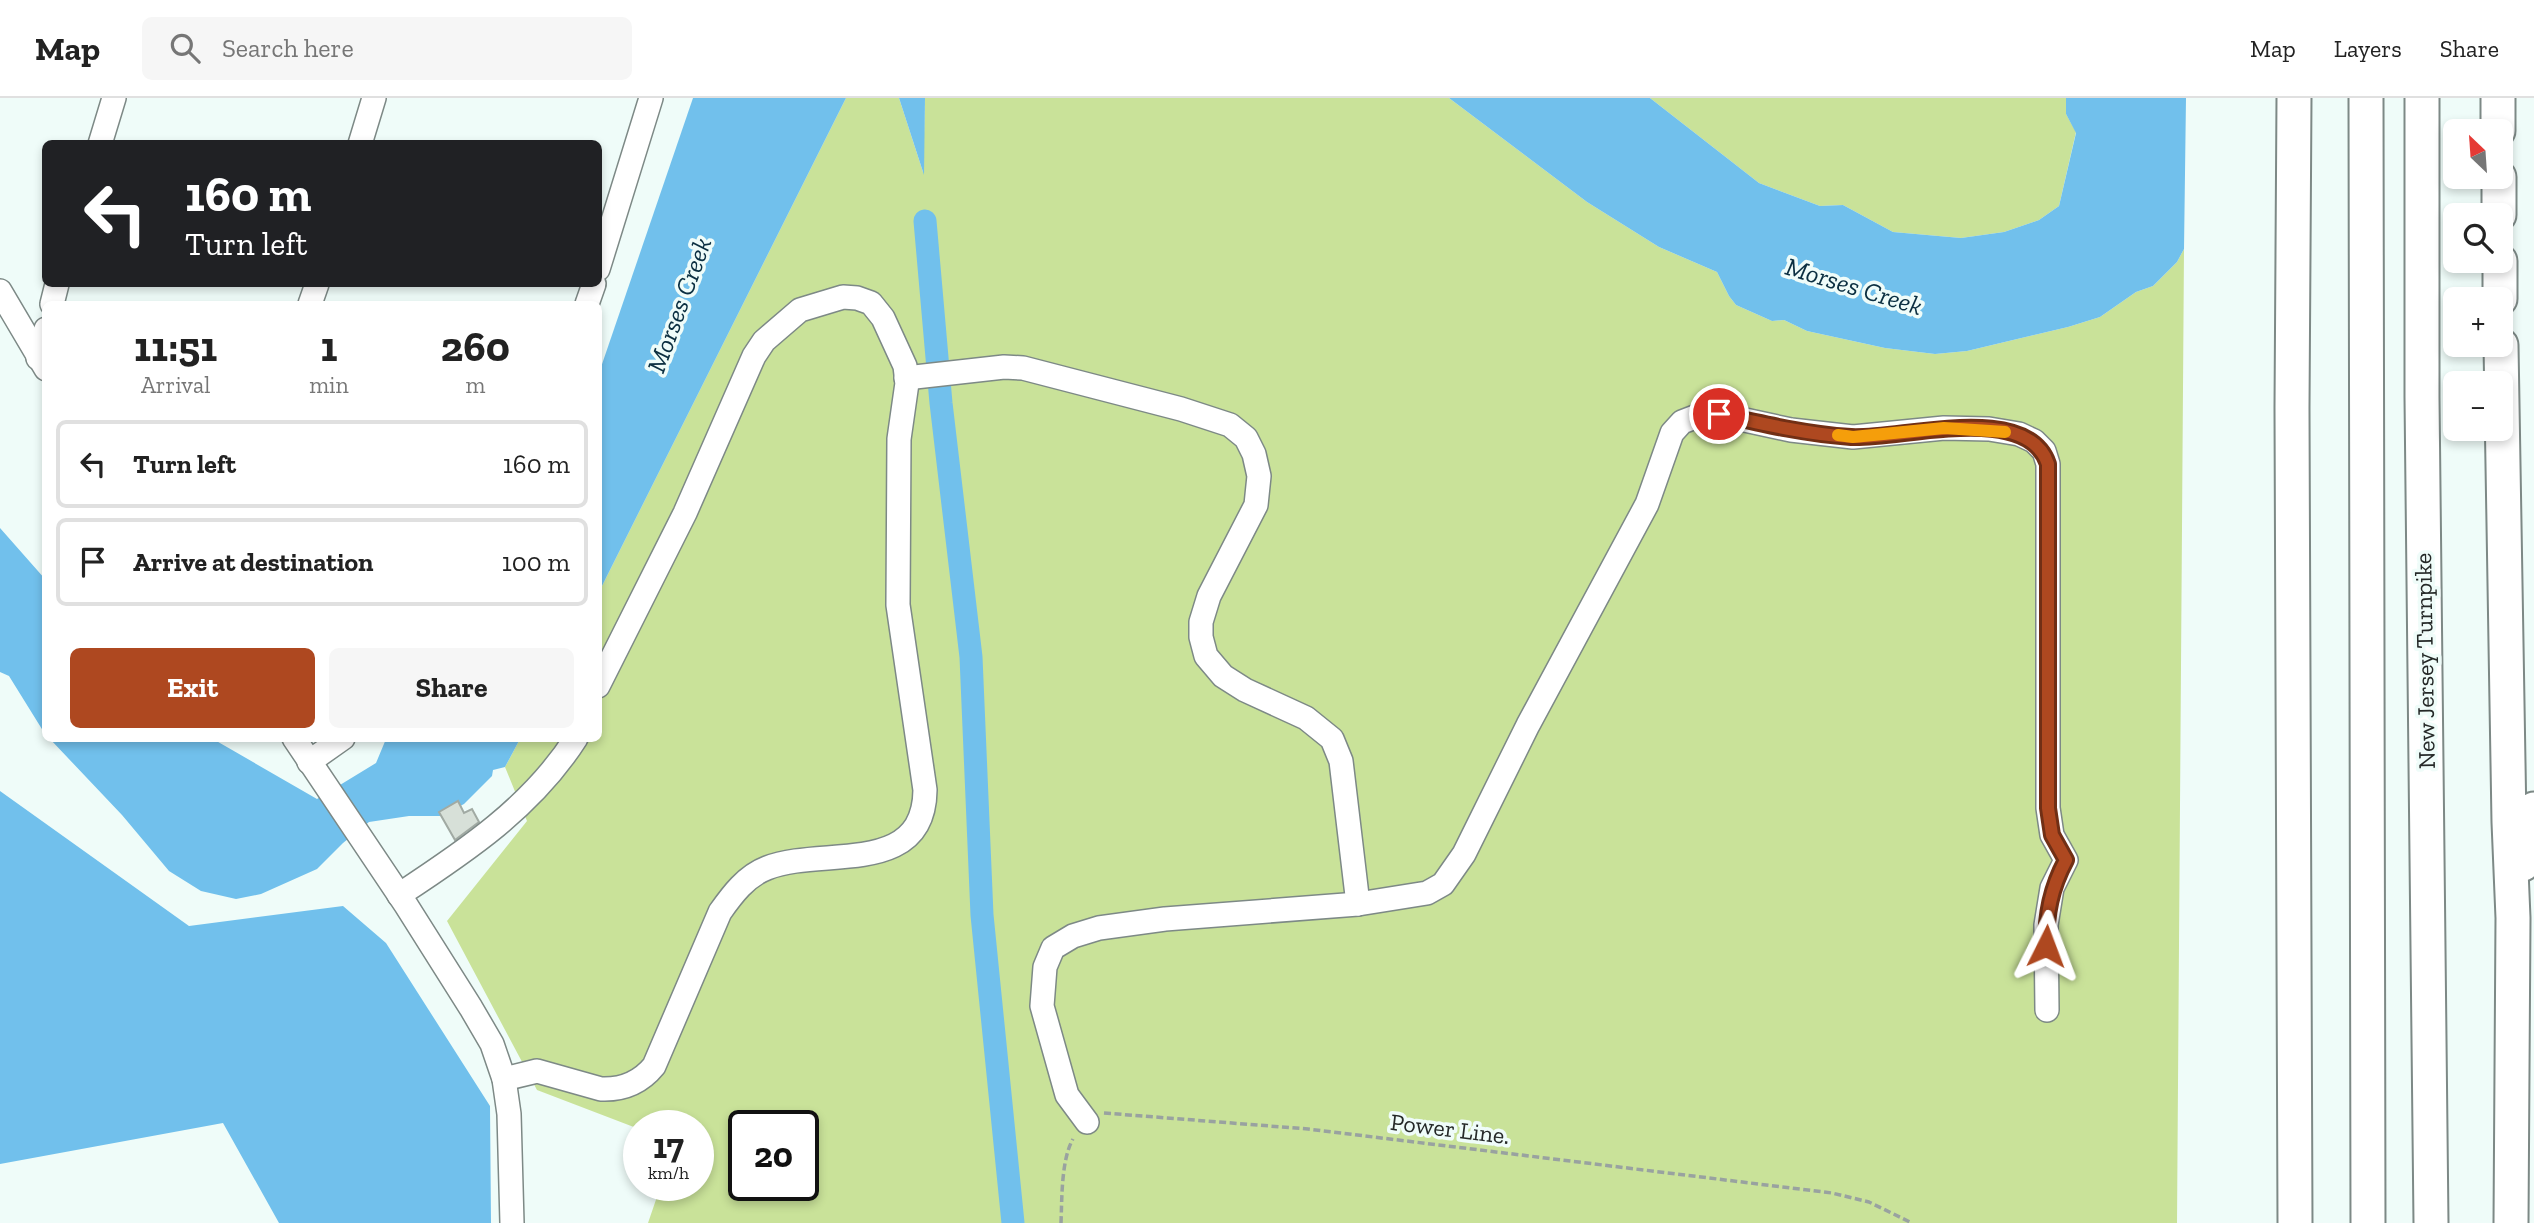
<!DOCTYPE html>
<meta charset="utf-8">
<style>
body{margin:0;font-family:"Zilla Slab",serif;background:#f6f6f6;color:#222;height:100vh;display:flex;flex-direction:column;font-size:26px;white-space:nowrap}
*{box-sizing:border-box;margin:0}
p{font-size:23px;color:#767676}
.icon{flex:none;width:38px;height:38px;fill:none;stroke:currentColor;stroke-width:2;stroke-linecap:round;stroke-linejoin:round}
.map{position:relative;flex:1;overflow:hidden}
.drawer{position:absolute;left:42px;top:203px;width:560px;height:441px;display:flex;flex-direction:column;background:#fff;border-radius:10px;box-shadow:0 4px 10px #0003}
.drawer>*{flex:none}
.hud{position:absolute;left:42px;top:42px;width:560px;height:147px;border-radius:10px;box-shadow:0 4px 10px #0003;background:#202124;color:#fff;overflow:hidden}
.needle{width:46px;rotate:335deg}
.fabs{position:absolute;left:2443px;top:21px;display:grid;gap:14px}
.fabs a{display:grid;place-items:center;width:70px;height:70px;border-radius:10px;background:#fff;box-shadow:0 4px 10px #0003;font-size:35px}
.speed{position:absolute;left:623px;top:1012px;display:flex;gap:14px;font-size:35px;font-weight:700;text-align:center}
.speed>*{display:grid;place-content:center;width:91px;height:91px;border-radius:50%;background:#fff;box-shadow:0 4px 10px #0003;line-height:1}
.speed small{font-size:18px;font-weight:400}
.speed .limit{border:4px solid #111;border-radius:10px;background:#fff;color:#111}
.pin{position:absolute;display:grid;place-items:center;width:60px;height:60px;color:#fff;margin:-30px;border:4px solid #fff;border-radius:50%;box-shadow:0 2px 7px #0007}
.me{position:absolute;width:77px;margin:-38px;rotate:3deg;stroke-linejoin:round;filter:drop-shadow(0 0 5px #0008)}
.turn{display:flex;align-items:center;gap:24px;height:147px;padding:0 28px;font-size:32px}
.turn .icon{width:91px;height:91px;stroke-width:2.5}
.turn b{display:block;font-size:49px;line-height:60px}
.eta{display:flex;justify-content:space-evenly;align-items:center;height:119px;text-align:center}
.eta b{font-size:42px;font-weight:800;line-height:49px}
.button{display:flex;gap:14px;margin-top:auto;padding:14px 28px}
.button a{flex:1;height:80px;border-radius:10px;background:#ae4820;color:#fff;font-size:28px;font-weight:800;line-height:80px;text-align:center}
.button a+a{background:#f6f6f6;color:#222}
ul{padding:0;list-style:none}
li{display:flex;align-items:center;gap:21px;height:88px;margin:0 14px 10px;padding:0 14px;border:4px solid #e0e0e0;border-radius:10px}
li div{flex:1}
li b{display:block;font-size:26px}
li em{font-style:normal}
header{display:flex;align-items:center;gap:42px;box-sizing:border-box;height:98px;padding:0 35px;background:#fff;border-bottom:2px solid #e0e0e0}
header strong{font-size:33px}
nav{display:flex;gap:38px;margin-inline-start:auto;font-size:24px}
.search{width:490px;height:63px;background:#f6f6f6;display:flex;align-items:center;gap:18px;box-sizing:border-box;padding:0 24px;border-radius:10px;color:#767676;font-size:26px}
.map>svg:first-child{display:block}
</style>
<header>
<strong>Map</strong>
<div class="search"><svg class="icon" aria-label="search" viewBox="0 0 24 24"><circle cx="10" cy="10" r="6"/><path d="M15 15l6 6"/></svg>Search here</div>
<nav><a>Map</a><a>Layers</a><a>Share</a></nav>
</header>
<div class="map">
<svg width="2534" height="1125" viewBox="0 0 2534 1125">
<rect width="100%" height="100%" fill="#effcf9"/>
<g fill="#c9e299" fill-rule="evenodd">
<path d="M846,0H899L923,74L925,0H1449L1587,104L1659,149L1717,174L1729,198L1736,207L1772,223L1784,222L1807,233L1885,250L1935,256L1967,253L2068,229L2100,219L2136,194L2153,188L2177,164L2184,151L2177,1125H648L661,1087H698V1027H639V1031L537,992L447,823L527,723L505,669L520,641L598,640L599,494ZM744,1027H803V1087H744Z"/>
<polygon points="1650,0 2066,0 2066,16 2076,34 2059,108 2039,122 2004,134 1961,140 1893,134 1843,107 1820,108 1759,85"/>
</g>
<g fill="#71c0ec">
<polygon points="693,0 846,0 599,494 599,275"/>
<polygon points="899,0 925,0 924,77"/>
<polygon points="1449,0 1650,0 1759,85 1820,108 1843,107 1893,134 1961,140 2004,134 2039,122 2059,108 2076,35 2066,16 2066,0 2186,0 2184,151 2177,164 2153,188 2136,194 2100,219 2068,229 1967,253 1935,256 1885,250 1807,233 1784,222 1772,223 1736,207 1729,198 1717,174 1659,149 1587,104"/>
<polygon points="0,430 45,481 45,636 9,578 0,574"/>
<polygon points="50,641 213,641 317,701 376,665 386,641 520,641 505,669 493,672 492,678 464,706 441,718 409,718 369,724 343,745 317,771 261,796 236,801 201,793 169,773 122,717"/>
<polygon points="0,693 189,828 343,808 386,845 490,1008 491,1125 279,1125 223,1025 0,1066"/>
</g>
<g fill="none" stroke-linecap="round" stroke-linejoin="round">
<polyline stroke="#71c0ec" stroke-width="23" points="925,123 941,305 971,559 982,817 1013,1125"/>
</g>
<polygon fill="#d7e0d8" stroke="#a1aaa3" stroke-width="2" points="458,703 464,715 472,711 479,724 455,742 439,714"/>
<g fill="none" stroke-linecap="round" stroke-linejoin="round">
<g stroke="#7d8986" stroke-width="26">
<g id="minor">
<polyline points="100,46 114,0"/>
<polyline points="360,46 374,0"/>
<polyline points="598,171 651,0"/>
<polyline points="0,193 46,271"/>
<polyline points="52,206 57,186"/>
<polyline points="310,206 317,186"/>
<polyline points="587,206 594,186"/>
<polyline points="38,260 46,231"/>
<polyline points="906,280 1004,269 1023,270 1181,311 1230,327 1246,340 1254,356 1259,378 1256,407 1209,498 1201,524 1201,539 1206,558 1223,578 1245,592 1306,620 1332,641 1341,663 1358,806"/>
<polyline points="294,640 406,807 471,910 492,946 504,981 509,1016 512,1125"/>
<polyline points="309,664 343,640"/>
<path d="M399,797C466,753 532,709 576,640"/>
<path d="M504,981L537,973L601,991C623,992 640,985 654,968L720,814C732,797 746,778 767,770C822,748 924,780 925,692L898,507L899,341L907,285L905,268L883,220L871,205L857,200L843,199L800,212L764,243L754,258L685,415L598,588"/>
<polyline points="1087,1024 1067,997 1042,908 1045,869 1053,850 1073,838 1099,830 1165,821 1358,806 1427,795 1443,786 1464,756 1528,627 1647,406 1672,335 1682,324 1708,314 1791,332 1853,339 1944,330 1989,331 2019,336 2034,343 2044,353 2048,366 2048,710 2052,737 2066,762 2052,790 2046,827 2047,912"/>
</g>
</g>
<g stroke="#7d8986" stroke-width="37">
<g id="highway">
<polyline points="2294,0 2292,310 2295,1125"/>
<polyline points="2366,0 2368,1125"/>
<polyline points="2422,0 2422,299 2431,1125"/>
<polyline points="2498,0 2498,33"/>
<polyline points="2499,79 2499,117"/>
<polyline points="2500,163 2500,201"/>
<polyline points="2501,247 2509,724 2513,820 2511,1125"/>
<polyline points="2523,766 2534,711"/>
</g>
</g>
<g stroke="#99a2a0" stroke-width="3.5" stroke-dasharray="7 3.5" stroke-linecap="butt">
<polyline points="1104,1015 1308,1031 1832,1095 1869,1104 1912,1125"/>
<path d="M1061,1125C1062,1101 1061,1062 1073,1041"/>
</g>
<use href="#minor" stroke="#fff" stroke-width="23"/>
<use href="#highway" stroke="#fff" stroke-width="33"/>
</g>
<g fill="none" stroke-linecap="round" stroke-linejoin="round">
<g stroke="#712f15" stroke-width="18">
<path id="route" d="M1719,316C1763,326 1806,336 1851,339C1900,342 2027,303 2048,366V710L2052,737L2066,762C2051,790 2046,816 2046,848"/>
</g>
<use href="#route" stroke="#ae4820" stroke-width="12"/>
<polyline stroke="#f59e0b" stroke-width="12" points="1838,337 1853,339 1944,330 2005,334"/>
</g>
<g text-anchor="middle" stroke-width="7" stroke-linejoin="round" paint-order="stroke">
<g font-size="24" fill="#252928" stroke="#effcf9">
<text transform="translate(2425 563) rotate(-91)" y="8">New Jersey Turnpike</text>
<text transform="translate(1450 1031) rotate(7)" y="8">Power Line.</text>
</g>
<g font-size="26" font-style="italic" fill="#0b2f41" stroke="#effcf9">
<text transform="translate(1854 188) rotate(17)" y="9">Morses Creek</text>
<text transform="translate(679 207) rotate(-70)" y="9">Morses Creek</text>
</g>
</g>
</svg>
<div class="fabs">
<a><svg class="needle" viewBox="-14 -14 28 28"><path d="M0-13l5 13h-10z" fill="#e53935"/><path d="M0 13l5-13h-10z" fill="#767676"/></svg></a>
<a><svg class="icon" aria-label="search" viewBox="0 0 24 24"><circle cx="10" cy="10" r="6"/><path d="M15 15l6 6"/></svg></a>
<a>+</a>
<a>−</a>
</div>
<div class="speed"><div>17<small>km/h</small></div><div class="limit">20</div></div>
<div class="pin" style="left:1719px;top:316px;background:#d93025"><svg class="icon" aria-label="arrive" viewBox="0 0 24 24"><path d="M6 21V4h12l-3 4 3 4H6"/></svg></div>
<svg class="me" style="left:2046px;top:848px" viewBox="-20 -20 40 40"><path d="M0-17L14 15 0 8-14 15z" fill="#ae4820" stroke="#fff" stroke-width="4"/></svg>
<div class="hud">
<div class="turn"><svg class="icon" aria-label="left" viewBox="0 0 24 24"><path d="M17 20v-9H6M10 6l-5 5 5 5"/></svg><div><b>160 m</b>Turn left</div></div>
</div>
<section class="drawer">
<div class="eta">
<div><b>11:51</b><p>Arrival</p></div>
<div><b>1</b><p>min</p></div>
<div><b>260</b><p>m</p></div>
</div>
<ul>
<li><svg class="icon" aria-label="left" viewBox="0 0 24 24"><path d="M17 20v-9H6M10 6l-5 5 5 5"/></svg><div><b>Turn left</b></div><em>160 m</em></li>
<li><svg class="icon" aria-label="arrive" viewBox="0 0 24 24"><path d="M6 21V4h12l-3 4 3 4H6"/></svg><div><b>Arrive at destination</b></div><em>100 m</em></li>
</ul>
<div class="button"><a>Exit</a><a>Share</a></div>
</section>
</div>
